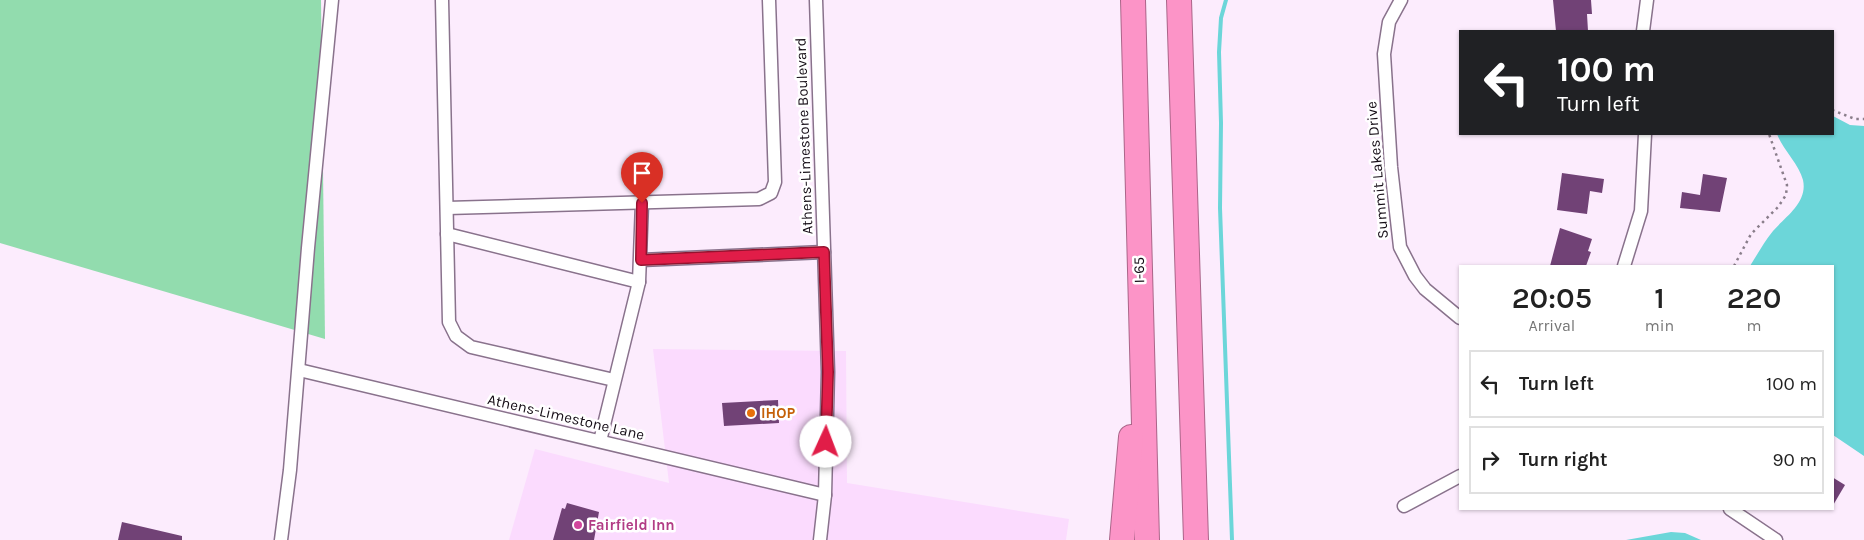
<!DOCTYPE html>
<style>
body{margin:0;font-family:Karla,sans-serif;background:#f2f2f2;color:#222;height:100vh;display:flex;flex-direction:column;font-size:19px;white-space:nowrap}
*{box-sizing:border-box;margin:0}
p{font-size:16px;color:#767676}
.icon{flex:none;width:28px;height:28px;fill:none;stroke:currentColor;stroke-width:2;stroke-linecap:round;stroke-linejoin:round}
.map{position:relative;flex:1;overflow:hidden}
.details{position:absolute;left:1459px;top:265px;width:375px;height:245px;display:flex;flex-direction:column;background:#fff;border-radius:0px;box-shadow:0 1px 4px #0004}
.details>*{flex:none}
.banner{position:absolute;left:1459px;top:30px;width:375px;height:105px;border-radius:0px;box-shadow:0 1px 4px #0004;background:#202124;color:#fff;overflow:hidden}
.pin{position:absolute;display:grid;place-items:center;width:42px;height:42px;color:#fff;margin:-51px -21px;border-radius:50% 50% 50% 0;rotate:-45deg;box-shadow:0 0 5px #0007}
.pin .icon{rotate:45deg}
.me{position:absolute;width:55px;margin:-28px;rotate:2deg;stroke-linejoin:round;filter:drop-shadow(0 0 4px #0008)}
.turn{display:flex;align-items:center;gap:18px;height:105px;padding:0 15px;font-size:22px}
.turn .icon{width:65px;height:65px;stroke-width:2.5}
.turn b{display:block;font-size:35px;line-height:42px}
.eta{display:flex;justify-content:space-evenly;align-items:center;height:85px;text-align:center}
.eta b{font-size:30px;font-weight:600;line-height:35px}
ul{padding:0;list-style:none}
li{display:flex;align-items:center;gap:15px;height:68px;margin:0 10px 8px;padding:0 5px;border:2px solid #e0e0e0;border-radius:0px}
li div{flex:1}
li b{display:block;font-size:19px}
li em{font-style:normal}
.map>svg:first-child{display:block}
</style>
<div class="map">
<svg width="1864" height="540" viewBox="0 0 1864 540">
<rect width="100%" height="100%" fill="#fcecfd"/>
<polygon fill="#fbdbfe" points="653,349 846,351 847,483 1069,519 1066,540 509,540 535,449 669,483"/>
<polygon fill="#92dcae" points="0,0 321,0 325,339 0,243"/>
<g fill="#6cd6d9">
<path d="M1833,116L1850,125L1864,126V456L1833,435L1832,266H1750C1757,255 1764,242 1773,231C1785,217 1808,203 1803,180C1799,164 1783,150 1777,134H1832Z"/>
<polygon points="1671,532 1685,533 1701,540 1626,540"/>
</g>
<g fill="none" stroke-linecap="round" stroke-linejoin="round">
<polyline stroke="#6cd6d9" stroke-width="4" points="1226,0 1221,18 1219,52 1221,123 1220,208 1232,540"/>
</g>
<g fill="#714276">
<polygon points="1553,0 1591,0 1592,14 1587,14 1588,31 1556,31"/>
<polygon points="1562,173 1604,179 1602,193 1590,191 1587,214 1557,210"/>
<polygon points="1703,174 1727,178 1720,212 1680,208 1682,192 1700,195"/>
<polygon points="1560,228 1592,239 1588,251 1591,252 1586,266 1550,266"/>
<polygon points="778,400 779,423 724,426 722,403"/>
<polygon points="1832,477 1845,485 1832,507"/>
<polygon points="567,503 599,512 594,540 553,540 562,508 565,509"/>
<polygon points="122,522 182,536 182,540 118,540"/>
</g>
<g fill="none" stroke-linecap="round" stroke-linejoin="round">
<g stroke="#89728c" stroke-width="15">
<g id="minor">
<polyline points="442,0 449,322 456,336 471,347 614,380"/>
<polyline points="816,0 828,372 825,495 820,540"/>
<polyline points="1401,0 1389,22 1384,54 1391,167 1400,247 1415,276 1425,289 1460,318"/>
<polyline points="1643,31 1647,0"/>
<polyline points="447,208 759,199 771,193 775,182 769,0"/>
<polyline points="447,234 639,282"/>
<polyline points="641,260 824,252"/>
<polyline points="1624,266 1641,211 1645,134"/>
<polyline points="299,370 825,495"/>
<polyline points="600,441 639,282 642,203"/>
<polyline points="1404,506 1460,476"/>
<polyline points="1730,509 1776,540"/>
<polyline points="281,540 290,470 308,248 332,0"/>
</g>
</g>
<g stroke="#ab6589" stroke-width="26">
<g id="motorway">
<polyline points="1133,0 1147,540"/>
<polyline points="1179,0 1196,540"/>
<polyline points="1122,540 1131,437"/>
</g>
</g>
<g stroke="#8a7e8b" stroke-width="2.5" stroke-dasharray="2.5 4" stroke-linecap="butt">
<polyline points="1832,110 1855,119 1864,119"/>
<polyline points="1734,266 1751,234 1778,207 1786,195 1787,185 1769,134"/>
</g>
<use href="#minor" stroke="#fff" stroke-width="12"/>
<use href="#motorway" stroke="#fc94c7" stroke-width="24"/>
</g>
<g fill="none" stroke-linecap="round" stroke-linejoin="round">
<g stroke="#92132f" stroke-width="12">
<polyline id="route" points="642,203 641,260 824,252 828,372 826,442"/>
</g>
<use href="#route" stroke="#e11d48" stroke-width="9"/>
</g>
<circle fill="#e8710a" stroke="#fff" stroke-width="2" cx="751" cy="413" r="5"/>
<circle fill="#d1479c" stroke="#fff" stroke-width="2" cx="578" cy="525" r="5"/>
<g text-anchor="middle" stroke-width="5" stroke-linejoin="round" paint-order="stroke">
<g font-size="15" fill="#150d16" stroke="#fff">
<text transform="translate(804 136) rotate(-92)" y="5">Athens-Limestone Boulevard</text>
<text transform="translate(1377 170) rotate(-95)" y="5">Summit Lakes Drive</text>
<text transform="translate(1139 270) rotate(-91)" y="5">I-65</text>
<text transform="translate(566 417) rotate(13)" y="5">Athens-Limestone Lane</text>
</g>
<g font-size="15" font-weight="bold" fill="#c56008" stroke="#fff" text-anchor="start">
<text x="761" y="418">IHOP</text>
</g>
<g font-size="15" font-weight="bold" fill="#b23c85" stroke="#fff" text-anchor="start">
<text x="588" y="530">Fairfield Inn</text>
</g>
</g>
</svg>
<div class="pin" style="left:642px;top:203px;background:#d93025"><svg class="icon" aria-label="arrive" viewBox="0 0 24 24"><path d="M6 21V4h12l-3 4 3 4H6"/></svg></div>
<svg class="me" style="left:826px;top:442px" viewBox="-20 -20 40 40"><circle r="19" fill="#fff"/><path d="M0-13L10 11 0 6-10 11z" fill="#e11d48"/></svg>
<div class="banner">
<div class="turn"><svg class="icon" aria-label="left" viewBox="0 0 24 24"><path d="M17 20v-9H6M10 6l-5 5 5 5"/></svg><div><b>100 m</b>Turn left</div></div>
</div>
<section class="details">
<div class="eta">
<div><b>20:05</b><p>Arrival</p></div>
<div><b>1</b><p>min</p></div>
<div><b>220</b><p>m</p></div>
</div>
<ul>
<li><svg class="icon" aria-label="left" viewBox="0 0 24 24"><path d="M17 20v-9H6M10 6l-5 5 5 5"/></svg><div><b>Turn left</b></div><em>100 m</em></li>
<li><svg class="icon" aria-label="right" viewBox="0 0 24 24"><path d="M7 20v-9h11M14 6l5 5-5 5"/></svg><div><b>Turn right</b></div><em>90 m</em></li>
</ul>
</section>
</div>
